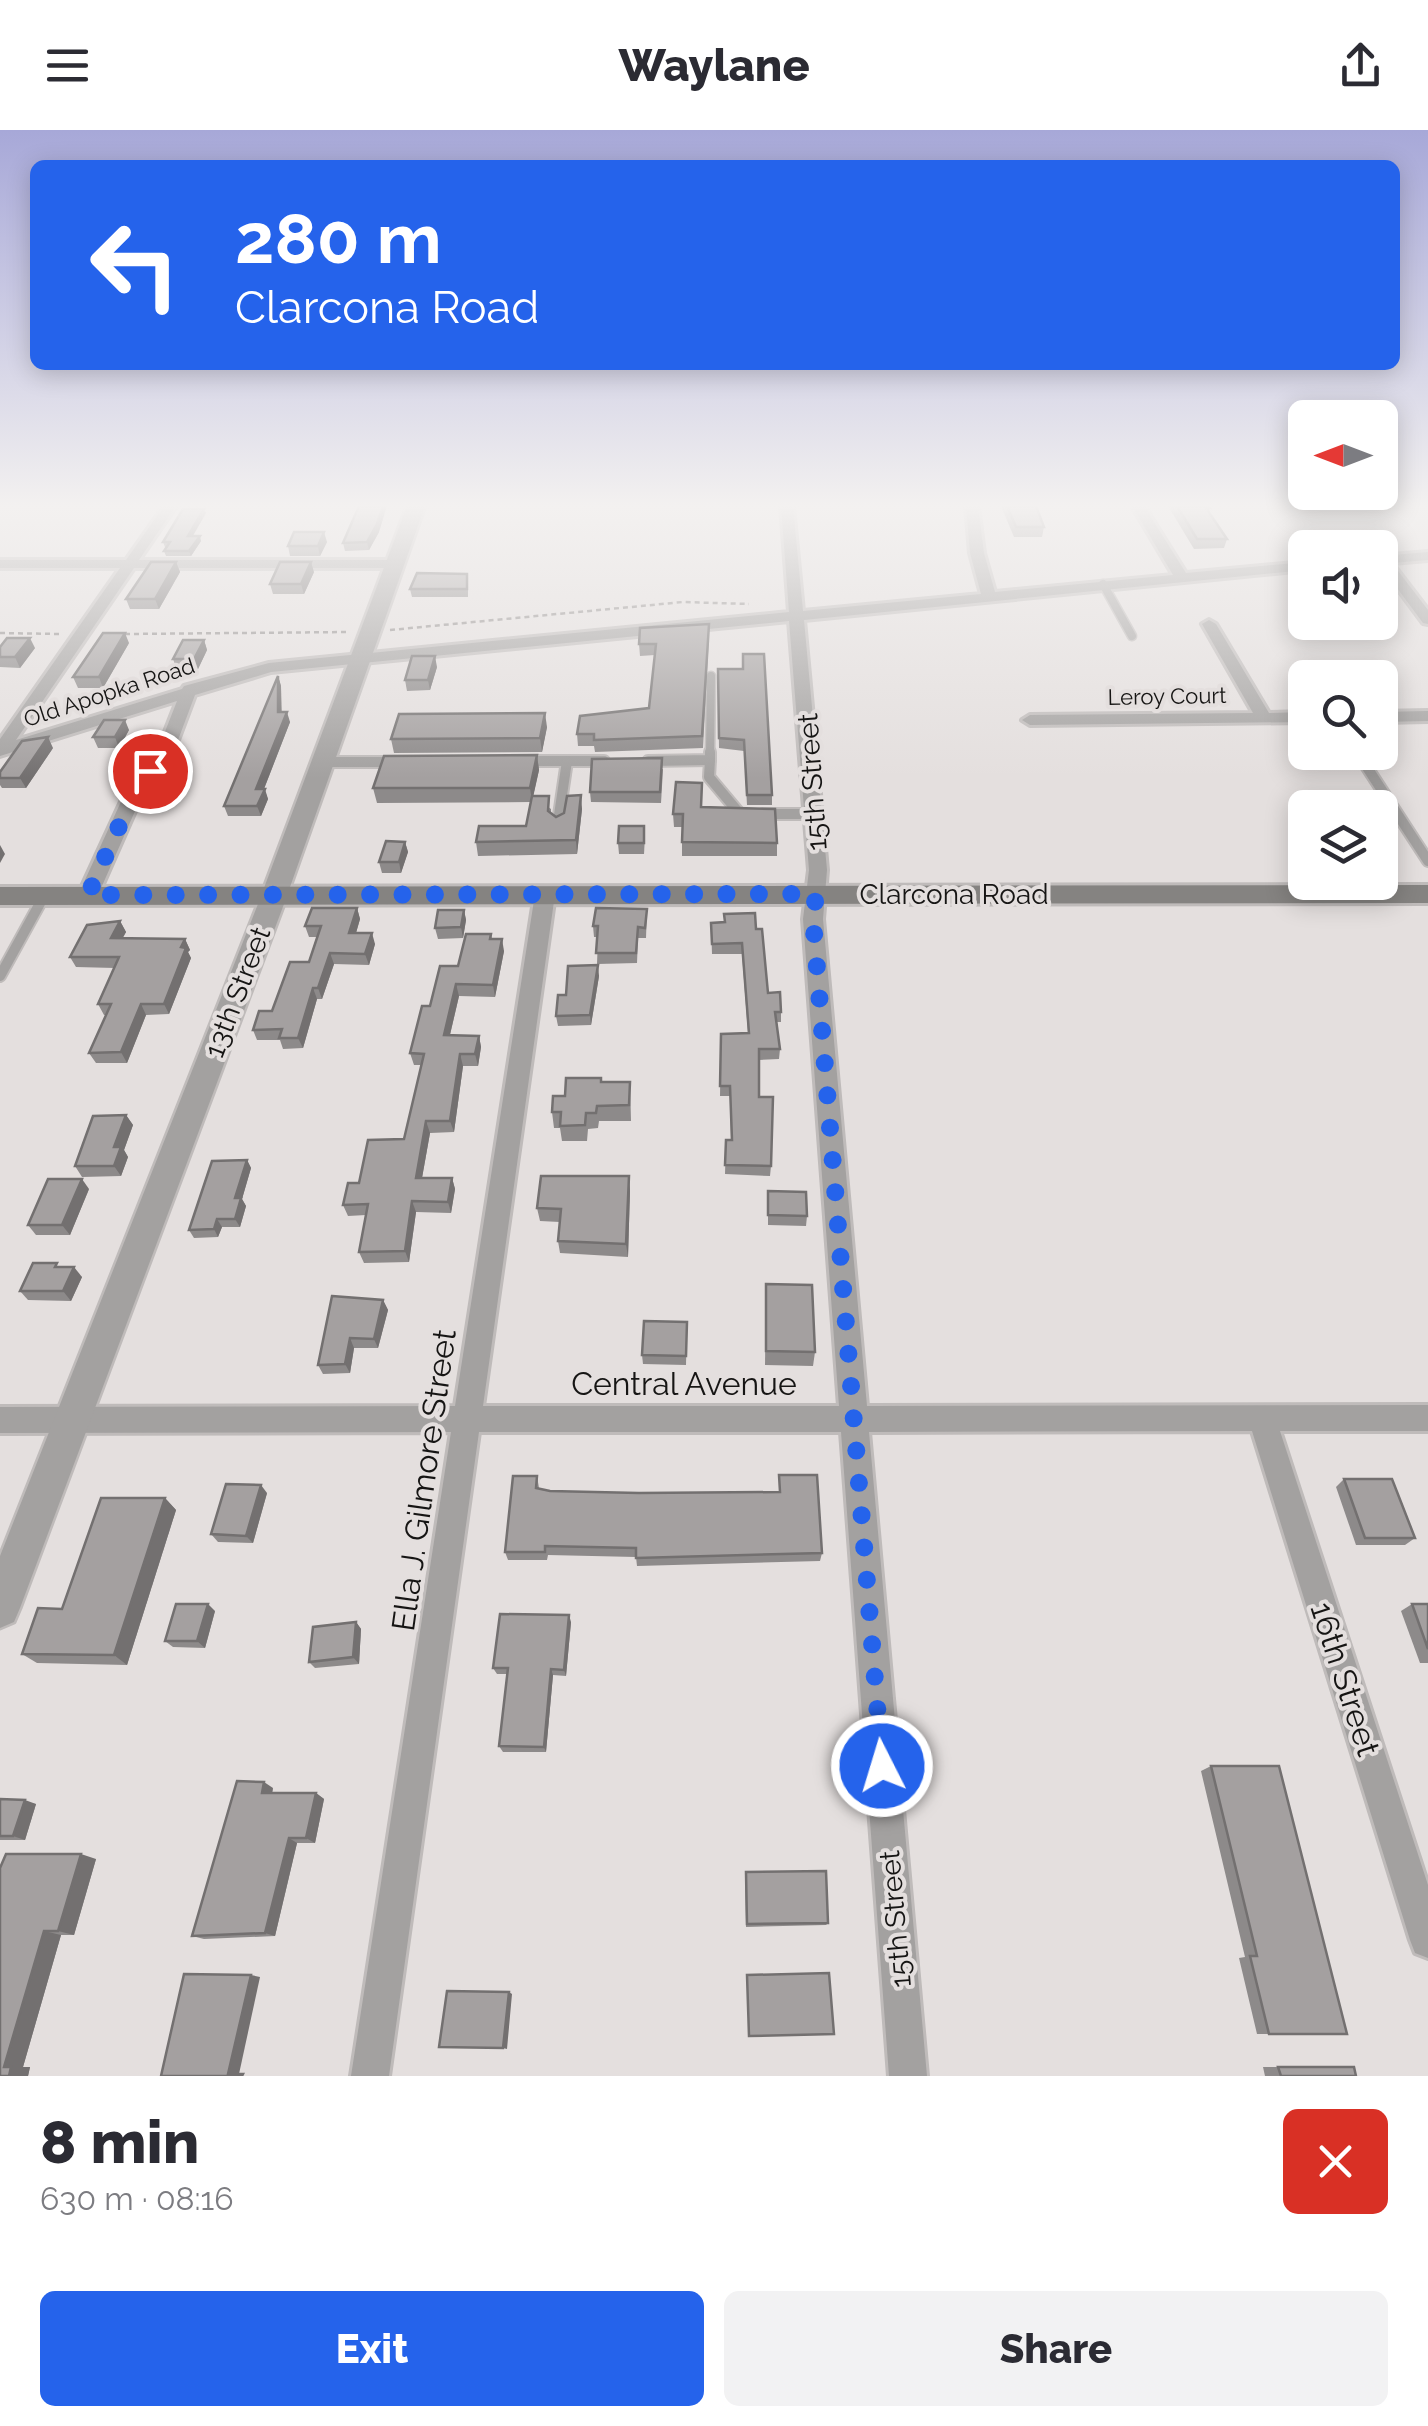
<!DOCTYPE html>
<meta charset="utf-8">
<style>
body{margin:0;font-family:Raleway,sans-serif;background:#f2f2f3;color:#2b2b33;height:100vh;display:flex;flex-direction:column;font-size:38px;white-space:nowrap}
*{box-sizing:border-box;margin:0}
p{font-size:32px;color:#7c7c81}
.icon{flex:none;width:55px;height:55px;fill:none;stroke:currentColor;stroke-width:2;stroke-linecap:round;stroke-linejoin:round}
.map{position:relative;height:1946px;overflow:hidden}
.drawer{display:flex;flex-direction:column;background:#fff;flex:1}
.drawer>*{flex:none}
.banner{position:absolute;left:30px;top:30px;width:1370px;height:210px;border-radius:15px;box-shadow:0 5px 25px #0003;background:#2563eb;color:#fff;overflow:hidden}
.needle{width:65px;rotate:270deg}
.controls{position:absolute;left:1288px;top:270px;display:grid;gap:20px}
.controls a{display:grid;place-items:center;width:110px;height:110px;border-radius:15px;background:#fff;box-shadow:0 5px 25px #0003;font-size:50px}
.pin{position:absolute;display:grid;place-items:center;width:85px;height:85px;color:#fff;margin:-42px;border:5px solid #fff;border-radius:50%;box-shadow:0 2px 10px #0007}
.me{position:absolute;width:110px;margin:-55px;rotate:355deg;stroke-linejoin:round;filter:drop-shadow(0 0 8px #0008)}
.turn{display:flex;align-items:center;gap:35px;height:210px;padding:0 40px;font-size:45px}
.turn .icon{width:130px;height:130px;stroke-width:2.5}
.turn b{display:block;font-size:70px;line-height:85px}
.round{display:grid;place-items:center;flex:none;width:105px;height:105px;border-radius:15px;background:#f2f2f3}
.summary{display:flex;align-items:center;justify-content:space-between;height:170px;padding:0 40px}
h1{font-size:60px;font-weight:800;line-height:75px}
.action{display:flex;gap:20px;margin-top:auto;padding:20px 40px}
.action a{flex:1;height:115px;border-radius:15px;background:#2563eb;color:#fff;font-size:40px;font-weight:800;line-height:115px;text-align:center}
.action a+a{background:#f2f2f3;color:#2b2b33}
header{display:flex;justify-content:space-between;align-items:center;height:130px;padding:0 40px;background:#fff;font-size:45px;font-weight:800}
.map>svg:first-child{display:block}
</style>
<header><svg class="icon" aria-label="menu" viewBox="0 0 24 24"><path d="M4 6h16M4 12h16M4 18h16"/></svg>Waylane<svg class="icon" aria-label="share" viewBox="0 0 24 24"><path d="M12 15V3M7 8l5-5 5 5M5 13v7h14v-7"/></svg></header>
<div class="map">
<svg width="1428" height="1946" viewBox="0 0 1428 1946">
<rect width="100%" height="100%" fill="#e4dfde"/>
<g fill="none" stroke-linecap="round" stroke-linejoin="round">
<g stroke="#bfbbba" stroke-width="11">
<g id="service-far1">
<polyline points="1103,454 1132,506"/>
<polyline points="710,625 711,546"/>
</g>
</g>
<g stroke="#bfbbba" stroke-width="14">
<g id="service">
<polyline points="1357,622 1428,731"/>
<polyline points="710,630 709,647 740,684"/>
<polyline points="523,631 604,631"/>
<polyline points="648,631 710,630 710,622"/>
<polyline points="324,632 394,632"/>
<polyline points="763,684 814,684"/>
<polyline points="558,692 567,631"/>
<polyline points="0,846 44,766"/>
</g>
</g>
<g stroke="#bfbbba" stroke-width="6">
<g id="minor">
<polygon points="164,376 176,376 139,430 395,430 402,434 395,438 134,438 16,610 182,559 184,556 269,533 789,482 781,376 793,376 803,481 981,464 970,423 966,376 978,376 984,423 995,462 1173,445 1132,376 1144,376 1186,443 1305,432 1305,440 804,490 827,740 823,789 867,1276 1428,1275 1428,1301 1280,1301 1428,1755 1428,1828 1415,1823 1410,1810 1252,1301 869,1302 927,1946 889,1946 841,1302 479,1302 389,1946 351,1946 451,1302 0,1303 0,1277 455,1276 535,764 545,758 555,764 483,1276 839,1276 803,789 809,740 789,491 271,542 195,565 175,618 143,663 98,765 88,771 78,765 125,663 159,617 177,571 0,626 0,609 120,438 0,438 0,430 126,430"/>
<polygon points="1428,422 1428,430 1392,433 1428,480 1428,494 1423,493 1380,435 1380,426"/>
<polygon points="1209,490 1216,494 1269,583 1305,582 1305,592 1030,595 1022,590 1030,585 1253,583 1202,494"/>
<polygon points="1428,581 1428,591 1380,592 1380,582"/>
</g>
</g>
<g stroke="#bfbbba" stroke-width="5">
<polygon id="tertiary" points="407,376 425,376 284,774 20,1478 14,1492 0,1498 0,1426 258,774"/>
</g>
<g stroke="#bfbbba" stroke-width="6">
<polygon id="secondary" points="1428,755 1428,773 0,775 0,757"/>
</g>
<g stroke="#908c8b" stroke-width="2.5" stroke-dasharray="5 4" stroke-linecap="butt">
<polyline points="1342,418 1391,412"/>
<polyline points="390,500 683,472 749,474"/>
<polyline points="0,503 60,504"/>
<polyline points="125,504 350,502"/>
</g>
<use href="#service-far1" stroke="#a3a1a0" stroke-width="8"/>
<use href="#service" stroke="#a3a1a0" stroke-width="10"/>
<use href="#minor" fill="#a3a1a0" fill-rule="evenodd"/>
<use href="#tertiary" fill="#a3a1a0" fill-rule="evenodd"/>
<use href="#secondary" fill="#858381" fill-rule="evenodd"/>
</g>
<g fill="#8d8a8a">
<polygon points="1001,376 1036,376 1044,397 1042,407 1014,407"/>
<polygon points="1168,376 1209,376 1210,378 1209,382 1227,409 1224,418 1194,419"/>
<polygon points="204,379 206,383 192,406 201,411 191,426 166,426 164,421 167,417 165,417 163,412"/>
<polygon points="379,402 369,420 345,421 343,413"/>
<polygon points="327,412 320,426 290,426 288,416"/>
<polygon points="176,432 180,442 159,479 130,479 126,469"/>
<polygon points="314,442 304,464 273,464 270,454"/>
<polygon points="468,452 468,467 412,467 410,459"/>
<polygon points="709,506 703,618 595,622 594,616 578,616 577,604 649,578 655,525 640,526 639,514"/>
<polygon points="204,510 207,520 198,539 177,540 173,529"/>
<polygon points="129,513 103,558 78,558 73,547"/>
<polygon points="0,517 35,518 20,538 0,537"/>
<polygon points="437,537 430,560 407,561 405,550"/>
<polygon points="718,539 772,665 772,675 747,675 744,621 719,618"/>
<polygon points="278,546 281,556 281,582 290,592 264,659 268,669 261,686 228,686 224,676"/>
<polygon points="547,597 542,622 394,623 391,609"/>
<polygon points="129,600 119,618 98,618 93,607"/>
<polygon points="53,618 26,658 2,658 0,655 0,642"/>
<polygon points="537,625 539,640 533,666 551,679 551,683 556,687 582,679 577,724 478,726 476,712 526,696 531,672 377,673 373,658"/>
<polygon points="663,639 661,673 591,672 590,662"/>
<polygon points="702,677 777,713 777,726 682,726 682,697 674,697 673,684"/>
<polygon points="645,706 644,724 619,724 618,713"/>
<polygon points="405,712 408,722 401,743 382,743 379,732"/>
<polygon points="357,778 360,789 356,803 375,814 369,835 334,834 322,869 317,869 303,918 283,919 280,910 257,910 253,900 272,881 309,832 318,807 309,807 305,796"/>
<polygon points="647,779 646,808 638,808 637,833 597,834 598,807 594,807 593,796"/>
<polygon points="464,780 466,790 463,808 438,809 435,798"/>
<polygon points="120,791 126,802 122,808 185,809 190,820 188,822 191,828 169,884 146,885 127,933 96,933 89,923 106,885 104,885 98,874 115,838 76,837 70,827"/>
<polygon points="711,793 756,799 768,863 781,882 781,892 777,892 780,919 779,929 759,930 759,967 771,1036 770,1046 725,1044 726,1010 731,1010 730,966 720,966 721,904 748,903 742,824 712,824"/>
<polygon points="491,804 492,809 504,821 495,867 459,866 450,905 479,906 481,917 478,936 463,936 454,1002 430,1003 422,1048 452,1048 455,1059 451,1083 416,1082 409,1132 364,1133 359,1122 366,1085 348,1086 343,1075 359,1053 404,1009 421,935 414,935 410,923 430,876"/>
<polygon points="599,846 591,895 558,896 556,886 566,865"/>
<polygon points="601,952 630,952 631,991 599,991 598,998 588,999 587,1011 562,1011 560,998 554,998 552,982 565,966"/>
<polygon points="126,985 133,995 124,1020 128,1027 121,1046 82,1047 75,1036"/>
<polygon points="247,1030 251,1038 242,1069 246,1076 240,1097 222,1097 218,1107 194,1108 189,1100"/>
<polygon points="89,1059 70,1105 36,1105 28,1095"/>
<polygon points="630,1060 628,1127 560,1123 558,1111 560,1092 540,1091 537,1078"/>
<polygon points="768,1061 807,1086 806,1096 768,1095"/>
<polygon points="60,1137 82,1147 71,1171 28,1170 20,1161"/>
<polygon points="766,1154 815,1222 813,1236 765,1235"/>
<polygon points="383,1170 388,1180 378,1218 354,1218 350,1243 323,1244 318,1235"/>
<polygon points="687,1192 686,1235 643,1234 642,1225"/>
<polygon points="779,1345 822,1423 820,1431 637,1436 636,1427 548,1425 547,1430 508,1430 505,1422 537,1346 539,1358 550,1361 639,1363 779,1362"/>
<polygon points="1344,1349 1415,1408 1405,1415 1356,1415 1336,1357"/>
<polygon points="267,1363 253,1413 218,1412 211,1404"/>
<polygon points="165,1368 176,1380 127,1535 37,1533 22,1524"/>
<polygon points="1412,1474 1428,1474 1428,1533 1420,1533 1401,1481"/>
<polygon points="215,1481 205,1518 173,1517 165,1511"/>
<polygon points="356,1492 361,1499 359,1534 315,1538 309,1532"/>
<polygon points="571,1492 566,1546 553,1545 546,1622 503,1622 499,1616 508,1544 497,1544 493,1538"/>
<polygon points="1211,1636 1347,1904 1257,1904 1239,1828 1245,1827 1201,1641"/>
<polygon points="273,1658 272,1663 316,1663 324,1669 315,1713 297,1713 275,1806 204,1809 192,1806"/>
<polygon points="0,1669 36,1674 25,1710 0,1710"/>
<polygon points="96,1729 74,1805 61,1805 23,1937 30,1937 28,1946 0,1946 0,1738"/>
<polygon points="745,1745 828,1793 826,1795 746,1797"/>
<polygon points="1263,1937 1278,1937 1356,1946 1265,1946"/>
</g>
<g fill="#737070">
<polygon points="383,376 387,376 379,402 369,420 367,412"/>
<polygon points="204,379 206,383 190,411 188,406"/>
<polygon points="324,402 327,412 320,426 318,416"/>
<polygon points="200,406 201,411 191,426 189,421"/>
<polygon points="176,432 180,442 159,479 155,469"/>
<polygon points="311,432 314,442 304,464 301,454"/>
<polygon points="125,503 129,513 103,558 99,547"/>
<polygon points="30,508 35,518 20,538 15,527"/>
<polygon points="204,510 207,520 198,539 194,529"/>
<polygon points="435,526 437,537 430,560 428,550"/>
<polygon points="278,546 281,556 282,592 278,582"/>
<polygon points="287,582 290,592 260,669 256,659"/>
<polygon points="545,583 547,597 542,622 540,608"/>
<polygon points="125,590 129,600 119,618 115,607"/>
<polygon points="48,607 53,618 26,658 20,648"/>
<polygon points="537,625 539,640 532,672 530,658"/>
<polygon points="265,659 268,669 261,686 257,676"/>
<polygon points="581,665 582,679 577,724 576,710"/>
<polygon points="405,712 408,722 401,743 399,732"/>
<polygon points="0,715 5,724 0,733"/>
<polygon points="357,778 360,789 353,813 349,803"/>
<polygon points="464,780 466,790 463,808 461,797"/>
<polygon points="120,791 126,802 117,819 111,808"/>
<polygon points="372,803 375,814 369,835 365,824"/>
<polygon points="185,809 190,820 188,822 191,828 169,884 164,874"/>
<polygon points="502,809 504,821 495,867 493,855"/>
<polygon points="330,823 334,834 322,869 318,858"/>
<polygon points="598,835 599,846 591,895 590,885"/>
<polygon points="456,854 459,866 447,917 444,905"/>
<polygon points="313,858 317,869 303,918 298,908"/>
<polygon points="141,874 146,885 127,933 121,922"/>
<polygon points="479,906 481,917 478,936 475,924"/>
<polygon points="460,924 463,936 454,1002 450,991"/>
<polygon points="126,985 133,995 124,1020 128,1027 121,1046 114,1036 114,1017"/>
<polygon points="426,991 430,1003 420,1059 416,1048"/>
<polygon points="247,1030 251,1038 242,1069 246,1076 240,1097 235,1089 235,1068"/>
<polygon points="629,1046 630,1060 628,1127 626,1114"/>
<polygon points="452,1048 455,1059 451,1083 448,1072"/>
<polygon points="82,1049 89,1059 70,1105 62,1095"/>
<polygon points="412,1071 416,1082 409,1132 405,1121"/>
<polygon points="217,1089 222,1097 218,1107 214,1099"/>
<polygon points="74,1137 82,1147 71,1171 63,1161"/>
<polygon points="383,1170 388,1180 378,1218 374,1209"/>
<polygon points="350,1208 354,1218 350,1243 345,1234"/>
<polygon points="261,1355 267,1363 253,1413 246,1406"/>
<polygon points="165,1368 176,1380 127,1535 114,1525"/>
<polygon points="208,1474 215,1481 205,1518 197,1511"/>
<polygon points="569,1485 571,1492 566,1546 564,1540"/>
<polygon points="356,1492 361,1499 359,1534 353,1527"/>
<polygon points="551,1539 553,1545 546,1622 544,1617"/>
<polygon points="264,1652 273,1658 271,1669 262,1663"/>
<polygon points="316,1663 324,1669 315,1713 306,1708"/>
<polygon points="25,1670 36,1674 25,1710 13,1706"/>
<polygon points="289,1708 297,1713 275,1806 265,1803"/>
<polygon points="81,1724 96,1729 74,1805 58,1801"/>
<polygon points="44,1801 61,1805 23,1937 30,1937 28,1946 9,1946 4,1937"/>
<polygon points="251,1845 260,1847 239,1944 228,1944"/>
<polygon points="509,1862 512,1864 507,1919 503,1918"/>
</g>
<g fill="#a4a0a0" stroke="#737070" stroke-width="2.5">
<polygon points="359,376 383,376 377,394 367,412 343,413"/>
<polygon points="1007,376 1036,376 1044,397 1016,397"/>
<polygon points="1177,376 1209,376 1210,378 1206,378 1227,409 1197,409"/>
<polygon points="183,379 204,379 188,406 200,406 189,421 164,421 170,412 163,412"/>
<polygon points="294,402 324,402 318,416 288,416"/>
<polygon points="151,432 176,432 155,469 126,469"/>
<polygon points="280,432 311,432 301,454 270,454"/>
<polygon points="417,443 467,444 467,459 410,459"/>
<polygon points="709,494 702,606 594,610 594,604 577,604 580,586 649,578 656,514 639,514 640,498"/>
<polygon points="103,503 125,503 99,547 73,547"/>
<polygon points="7,508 30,508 15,527 0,527 0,517"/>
<polygon points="183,510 204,510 194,529 173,529"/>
<polygon points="743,524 764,524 772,665 747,665 744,610 719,608 718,539 743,539"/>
<polygon points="412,526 435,526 428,550 405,550"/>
<polygon points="278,546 278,582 287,582 256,659 265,659 257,676 224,676"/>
<polygon points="545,583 540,608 391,609 399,584"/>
<polygon points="104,590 125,590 115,607 93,607"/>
<polygon points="48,607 20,648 0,648 0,642 22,611"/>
<polygon points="537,625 530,658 373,658 384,626"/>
<polygon points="662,628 660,662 590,662 592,629"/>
<polygon points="676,652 702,653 701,677 775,679 777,713 682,712 683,684 673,684"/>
<polygon points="581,665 576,710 476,712 479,696 526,696 532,666 549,666 548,681 556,687 564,683 567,666"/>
<polygon points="619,696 644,696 644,713 618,713"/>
<polygon points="386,711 405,712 399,732 379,732"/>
<polygon points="312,778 357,778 349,803 372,803 365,824 330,823 318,858 313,858 298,908 279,908 282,899 253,900 259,881 272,881 290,832 309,832 321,796 305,796"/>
<polygon points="596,778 647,779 645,798 638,797 636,823 596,823 598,796 593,796"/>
<polygon points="438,780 464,780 461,797 435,798"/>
<polygon points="755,783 756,799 762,799 768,863 780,862 781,882 775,882 780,919 759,919 759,967 773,967 771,1036 725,1035 726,1010 732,1010 730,956 720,956 721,904 749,903 742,813 712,814 711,793 725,792 724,784"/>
<polygon points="120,791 111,808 185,809 181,817 186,818 164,874 141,874 121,922 89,923 111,874 98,874 119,827 70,827 87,795"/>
<polygon points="466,804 491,804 490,809 502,809 493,855 456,854 444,905 479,906 475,924 460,924 450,991 426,991 416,1048 452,1048 448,1072 412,1071 405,1121 359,1122 368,1074 343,1075 348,1053 359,1053 368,1010 404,1009 424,924 410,923 422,876 430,876 440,836 458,836"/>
<polygon points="598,835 590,885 556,886 558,865 566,865 568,836"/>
<polygon points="566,948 601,948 601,952 630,952 629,975 597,976 596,983 586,983 585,995 560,996 561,982 552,982 553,966 565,966"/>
<polygon points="126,985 114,1017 121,1017 114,1036 75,1036 93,986"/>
<polygon points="247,1030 235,1068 241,1068 235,1089 217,1089 214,1099 189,1100 212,1031"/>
<polygon points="541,1046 629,1046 626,1114 558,1111 561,1079 537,1078"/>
<polygon points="48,1049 82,1049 62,1095 28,1095"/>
<polygon points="768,1061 806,1062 807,1086 768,1085"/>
<polygon points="33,1133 57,1133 55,1137 74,1137 63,1161 20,1161"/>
<polygon points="766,1154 812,1155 815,1222 766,1221"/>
<polygon points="332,1166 383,1170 374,1209 350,1208 345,1234 318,1235"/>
<polygon points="644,1191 687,1192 686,1226 642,1225"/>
<polygon points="779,1345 817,1345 822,1423 636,1428 636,1418 545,1416 545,1422 505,1422 513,1346 537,1346 536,1358 550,1361 639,1363 780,1362"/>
<polygon points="1344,1349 1392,1349 1415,1408 1365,1408"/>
<polygon points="226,1354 261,1355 246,1406 211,1404"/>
<polygon points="101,1368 165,1368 114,1525 22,1524 38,1478 62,1479"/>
<polygon points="176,1474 208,1474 197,1511 165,1511"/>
<polygon points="1412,1474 1428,1474 1428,1519"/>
<polygon points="500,1484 569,1485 564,1540 551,1539 544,1617 499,1616 508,1538 493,1538"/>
<polygon points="356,1492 353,1527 309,1532 313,1497"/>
<polygon points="1211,1636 1279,1636 1347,1904 1269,1904 1250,1826 1257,1826"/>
<polygon points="237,1651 264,1652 262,1663 316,1663 306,1708 289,1708 265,1803 192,1806"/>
<polygon points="0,1669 25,1670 13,1706 0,1706"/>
<polygon points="6,1724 81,1724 58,1801 44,1801 4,1937 11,1937 9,1946 0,1946 0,1738"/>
<polygon points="826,1741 828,1793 747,1794 746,1742"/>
<polygon points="829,1843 834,1904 749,1906 747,1845"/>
<polygon points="184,1844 251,1845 228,1944 243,1944 242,1946 161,1946"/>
<polygon points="447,1861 509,1862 503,1918 439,1917"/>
<polygon points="1278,1937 1354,1937 1356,1946 1281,1946"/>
</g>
<linearGradient id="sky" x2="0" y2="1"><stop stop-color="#a7a8d8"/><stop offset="0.58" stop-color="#f3f1f0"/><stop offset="1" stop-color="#f3f1f0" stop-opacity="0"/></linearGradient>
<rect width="1428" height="648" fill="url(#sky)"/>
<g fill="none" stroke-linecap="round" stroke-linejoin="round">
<polyline stroke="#2563eb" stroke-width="18" stroke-dasharray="0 32.4" points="150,641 134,663 88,765 816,764 813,789 882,1636"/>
</g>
<g text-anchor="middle" stroke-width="8" stroke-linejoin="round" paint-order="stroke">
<g font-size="22" fill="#161514" stroke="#e4dfde">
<text transform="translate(109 562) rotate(-18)" y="8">Old Apopka Road</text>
<text transform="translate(1167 566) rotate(-1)" y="8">Leroy Court</text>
</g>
<g font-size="28" fill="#161514" stroke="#e4dfde">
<text transform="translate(812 652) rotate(-94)" y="10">15th Street</text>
<text x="954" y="774">Clarcona Road</text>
<text transform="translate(237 862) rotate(-69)" y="10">13th Street</text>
<text transform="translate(895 1789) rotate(-95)" y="10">15th Street</text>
</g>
<g font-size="32" fill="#161514" stroke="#e4dfde">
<text x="684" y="1265">Central Avenue</text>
<text transform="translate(424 1350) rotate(-82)" y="11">Ella J. Gilmore Street</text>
<text transform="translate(1345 1549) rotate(72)" y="11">16th Street</text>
</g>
</g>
</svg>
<div class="controls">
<a><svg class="needle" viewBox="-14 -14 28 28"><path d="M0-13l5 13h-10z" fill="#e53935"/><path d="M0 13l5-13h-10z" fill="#7c7c81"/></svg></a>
<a><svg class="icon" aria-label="sound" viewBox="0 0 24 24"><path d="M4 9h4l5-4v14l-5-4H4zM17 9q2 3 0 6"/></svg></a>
<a><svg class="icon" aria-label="search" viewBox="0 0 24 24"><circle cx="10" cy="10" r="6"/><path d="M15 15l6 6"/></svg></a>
<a><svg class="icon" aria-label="layers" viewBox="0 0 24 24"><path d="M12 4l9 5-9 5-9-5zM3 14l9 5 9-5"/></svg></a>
</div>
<div class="pin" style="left:150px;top:641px;background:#d93025"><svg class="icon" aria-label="arrive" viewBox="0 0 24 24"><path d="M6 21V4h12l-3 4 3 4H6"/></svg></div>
<svg class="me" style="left:882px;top:1636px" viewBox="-20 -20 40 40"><circle r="17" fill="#2563eb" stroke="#fff" stroke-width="3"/><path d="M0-11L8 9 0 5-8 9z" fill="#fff"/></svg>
<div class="banner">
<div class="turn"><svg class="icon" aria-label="left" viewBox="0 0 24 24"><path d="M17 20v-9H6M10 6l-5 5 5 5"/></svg><div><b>280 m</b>Clarcona Road</div></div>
</div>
</div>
<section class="drawer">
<div class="summary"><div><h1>8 min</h1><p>630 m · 08:16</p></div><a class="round" style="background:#d93025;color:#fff"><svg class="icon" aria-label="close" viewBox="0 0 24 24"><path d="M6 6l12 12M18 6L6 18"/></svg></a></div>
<div class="action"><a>Exit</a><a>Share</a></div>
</section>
